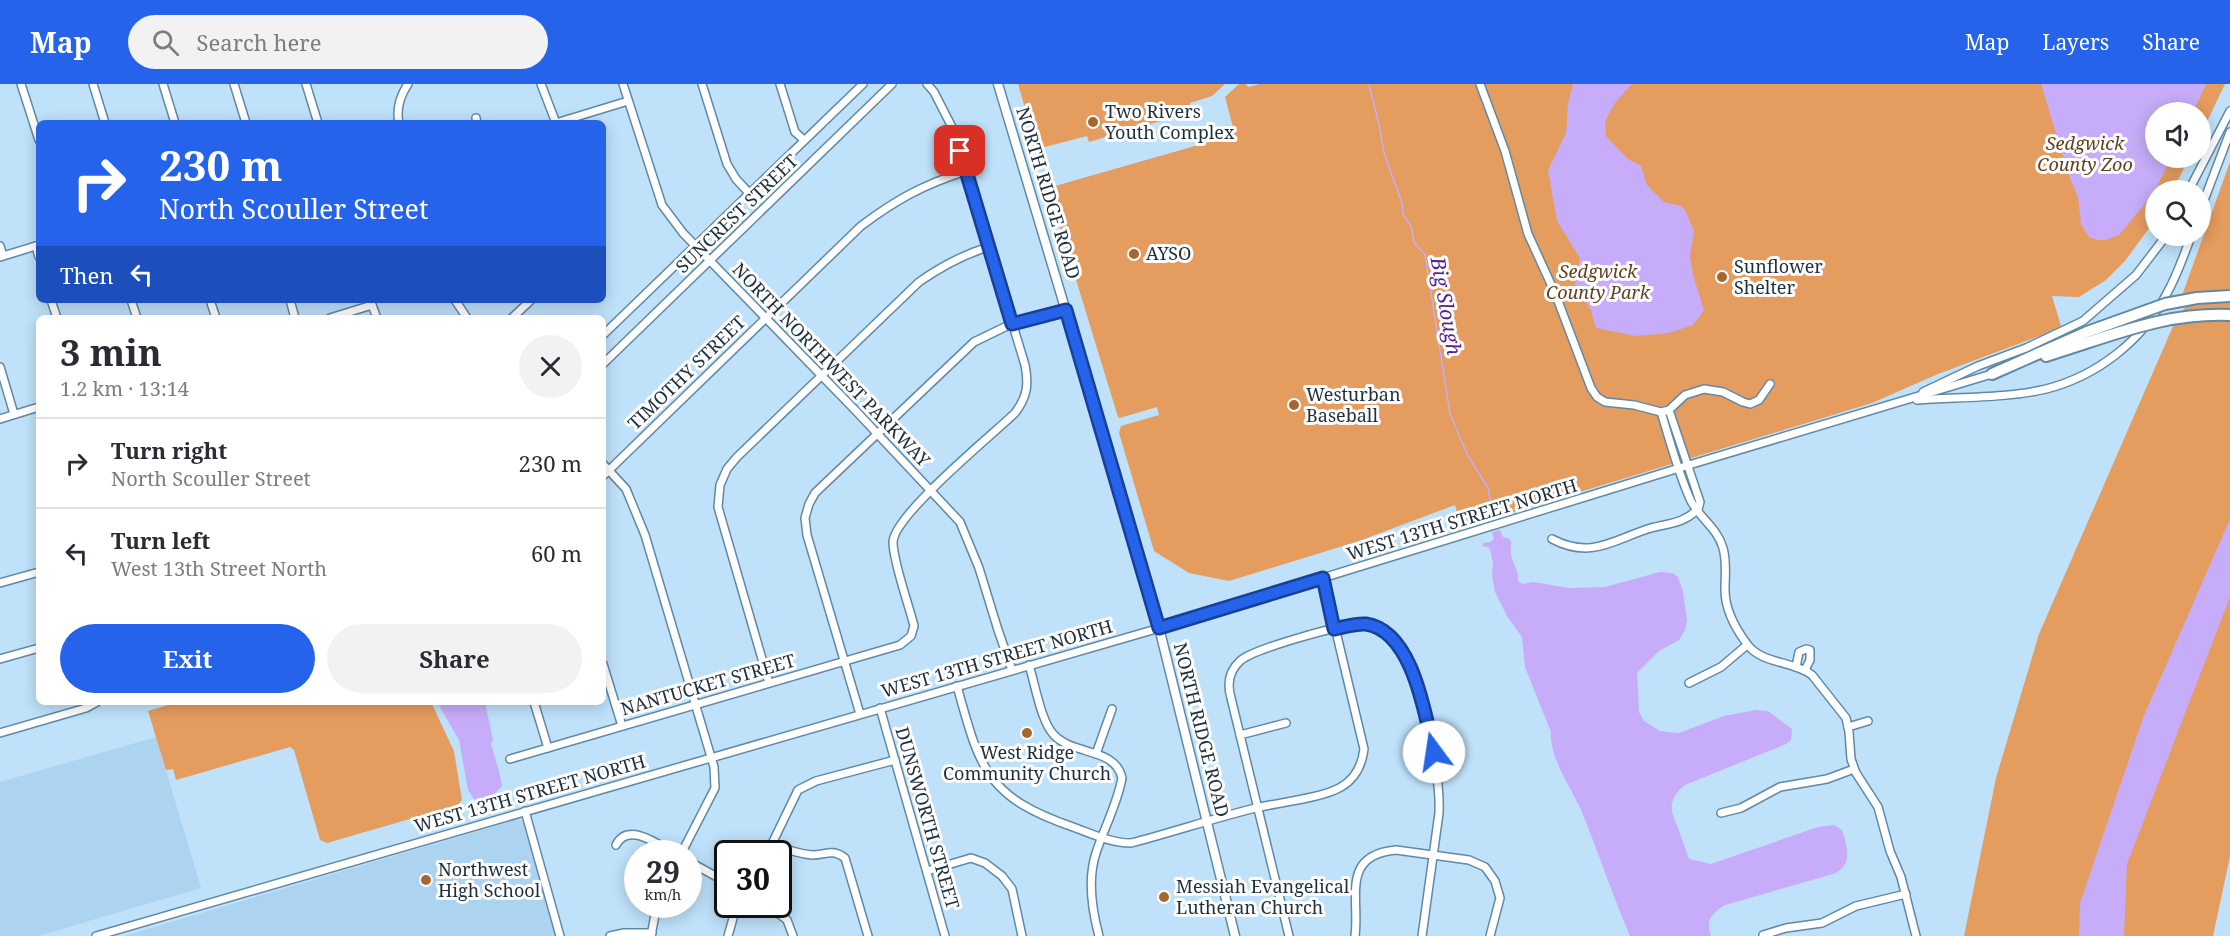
<!DOCTYPE html>
<meta charset="utf-8">
<style>
body{margin:0;font-family:"Noto Serif",serif;background:#f2f2f3;color:#2b2b33;height:100vh;display:flex;flex-direction:column;font-size:22px;white-space:nowrap}
*{box-sizing:border-box;margin:0}
p{font-size:20px;color:#7c7c81}
.icon{flex:none;width:33px;height:33px;fill:none;stroke:currentColor;stroke-width:2;stroke-linecap:round;stroke-linejoin:round}
.map{position:relative;flex:1;overflow:hidden}
.details{position:absolute;left:36px;top:231px;width:570px;height:390px;display:flex;flex-direction:column;background:#fff;border-radius:9px;box-shadow:0 3px 15px #0003}
.details>*{flex:none}
.guide{position:absolute;left:36px;top:36px;width:570px;height:183px;border-radius:9px;box-shadow:0 3px 15px #0003;background:#2563eb;color:#fff;overflow:hidden}
.controls{position:absolute;left:2145px;top:18px;display:grid;gap:12px}
.controls a{display:grid;place-items:center;width:66px;height:66px;border-radius:50%;background:#fff;box-shadow:0 3px 15px #0003;font-size:30px}
.speed{position:absolute;left:624px;top:756px;display:flex;gap:12px;font-size:30px;font-weight:700;text-align:center}
.speed>*{display:grid;place-content:center;width:78px;height:78px;border-radius:50%;background:#fff;box-shadow:0 3px 15px #0003;line-height:1}
.speed small{font-size:15px;font-weight:400}
.speed .limit{border:3px solid #111;border-radius:9px;background:#fff;color:#111}
.pin{position:absolute;display:grid;place-items:center;width:51px;height:51px;color:#fff;margin:-26px;border-radius:12px;box-shadow:0 3px 9px #0006}
.me{position:absolute;width:66px;margin:-33px;rotate:346deg;stroke-linejoin:round;filter:drop-shadow(0 0 4px #0008)}
.turn{display:flex;align-items:center;gap:21px;height:126px;padding:0 24px;font-size:27px}
.turn .icon{width:78px;height:78px;stroke-width:2.5}
.turn b{display:block;font-size:42px;line-height:51px}
.then{display:flex;align-items:center;height:57px;padding:0 24px;background:#0003;gap:12px;font-size:22px}
.round{display:grid;place-items:center;flex:none;width:63px;height:63px;border-radius:32px;background:#f2f2f3}
.summary{display:flex;align-items:center;justify-content:space-between;height:102px;padding:0 24px}
h1{font-size:36px;font-weight:700;line-height:45px}
.cta{display:flex;gap:12px;margin-top:auto;padding:12px 24px}
.cta a{flex:1;height:69px;border-radius:36px;background:#2563eb;color:#fff;font-size:24px;font-weight:700;line-height:69px;text-align:center}
.cta a+a{background:#f2f2f3;color:#2b2b33}
ul{padding:0;list-style:none}
li{display:flex;align-items:center;gap:18px;height:90px;padding:0 24px;border-top:2px solid #e1e1e2}
li div{flex:1}
li b{display:block;font-size:22px}
li em{font-style:normal}
header{display:flex;align-items:center;gap:36px;box-sizing:border-box;height:84px;padding:0 30px;background:#2563eb;color:#fff}
header strong{font-size:28px}
nav{display:flex;gap:33px;margin-inline-start:auto;font-size:21px}
.search{width:420px;height:54px;background:#f2f2f3;display:flex;align-items:center;gap:15px;box-sizing:border-box;padding:0 21px;border-radius:33px;color:#7c7c81;font-size:22px}
.map>svg:first-child{display:block}
</style>
<header>
<strong>Map</strong>
<div class="search"><svg class="icon" aria-label="search" viewBox="0 0 24 24"><circle cx="10" cy="10" r="6"/><path d="M15 15l6 6"/></svg>Search here</div>
<nav><a>Map</a><a>Layers</a><a>Share</a></nav>
</header>
<div class="map">
<svg width="2230" height="852" viewBox="0 0 2230 852">
<rect width="100%" height="100%" fill="#bfe1fa"/>
<g fill="#acd3ef">
<polygon points="156,653 201,804 38,852 0,852 0,698"/>
<polygon points="516,736 521,736 524,741 555,852 124,852"/>
</g>
<g fill="#e59c5f">
<polygon points="1018,0 1225,0 1212,12 1190,19 1192,28 1089,58 1087,52 1037,65"/>
<polygon points="1239,0 1246,0 1248,3 1260,0 2225,0 2201,50 2200,28 2156,28 2156,74 2189,74 2173,106 2156,106 2155,136 2125,177 2106,196 2079,213 2052,212 2061,242 2045,250 1938,290 1872,319 1462,444 1455,421 1359,457 1229,497 1189,489 1154,467 1119,349 1121,342 1159,331 1157,323 1120,334 1118,333 1048,104 1230,52 1228,45 1233,43 1225,13"/>
<polygon points="2230,78 2230,772 2213,852 1964,852 1996,694 2039,550 2174,240 2190,216 2180,217"/>
<polygon points="178,618 431,618 454,667 462,716 458,721 327,759 320,756 294,666 290,663 176,696 173,685 166,686 148,627"/>
</g>
<g fill="#c6acf9">
<polygon points="1573,0 1632,0 1615,19 1605,37 1606,52 1628,75 1641,82 1647,101 1664,118 1681,122 1685,126 1694,147 1690,172 1693,191 1704,226 1693,241 1669,249 1636,252 1596,244 1591,226 1575,200 1580,174 1557,137 1548,86 1566,49 1568,20"/>
<polygon points="2041,0 2206,0 2193,28 2156,28 2156,74 2171,74 2154,109 2119,151 2105,156 2097,156 2089,153 2081,140 2078,113 2069,92"/>
<polygon points="2230,435 2230,513 2127,780 2124,852 2079,852 2080,819 2143,634"/>
<path d="M1500,446L1503,453L1510,455C1512,461 1510,465 1511,471C1513,481 1519,486 1518,497L1523,500L1533,498L1569,504L1605,503L1660,488L1672,489L1678,493L1683,508L1687,537L1685,546L1679,556L1659,567L1637,589L1639,628L1644,637L1660,647L1679,649L1724,632L1756,626L1768,627L1792,645L1791,656L1786,660L1685,701C1676,708 1670,717 1672,728L1689,775L1711,780L1818,743L1834,741L1842,746C1847,762 1854,782 1833,790L1725,821C1712,829 1705,836 1711,852H1630C1612,810 1598,767 1581,726C1570,701 1550,676 1551,648L1525,583L1522,553L1507,532L1495,508L1492,492L1493,479L1490,465L1487,463L1483,462V459L1491,458L1494,454L1492,448Z"/>
<path d="M437,618H485L493,656L491,660C494,671 501,692 502,702C494,711 487,717 474,715L468,706L459,656Z"/>
</g>
<g fill="none" stroke-linecap="round" stroke-linejoin="round">
<polyline stroke="#c6acf9" stroke-width="1.5" points="1369,0 1380,45 1384,69 1402,119 1403,130 1411,142 1414,158 1425,171 1450,330 1468,372 1488,404 1495,439"/>
<g stroke="#6089a5" stroke-width="10">
<g id="minor">
<polyline points="21,0 39,56"/>
<polyline points="93,0 105,39"/>
<polyline points="163,0 175,39"/>
<polyline points="234,0 246,39"/>
<polyline points="306,0 318,39"/>
<polyline points="541,0 556,39"/>
<polyline points="623,0 662,121 683,149 856,327 960,438 979,484 998,546 1012,586"/>
<polyline points="702,0 727,80 736,95 749,109"/>
<polyline points="780,0 795,48 804,56"/>
<polyline points="1480,0 1505,67 1528,150 1555,209 1591,304 1597,313 1605,318 1634,321 1661,328 1669,326 1685,311 1704,305 1723,308 1743,318 1750,320 1759,316 1770,300"/>
<polyline points="476,34 477,39"/>
<path d="M399,39C396,25 400,12 408,0"/>
<polyline points="556,39 628,17"/>
<polyline points="2189,106 2230,27"/>
<polyline points="2200,127 2230,48"/>
<polyline points="0,162 3,172"/>
<polyline points="36,162 39,173"/>
<polyline points="0,173 39,161"/>
<polyline points="51,216 57,234"/>
<polyline points="131,216 137,234"/>
<polyline points="210,216 216,234"/>
<polyline points="290,216 295,234"/>
<polyline points="370,216 377,234"/>
<polyline points="455,216 467,234"/>
<polyline points="330,234 372,221"/>
<polyline points="512,234 531,216"/>
<polyline points="603,251 863,0"/>
<polyline points="603,280 892,0"/>
<polyline points="0,283 14,330"/>
<polyline points="1923,308 1978,282 2026,264 2083,237 2136,191 2166,152"/>
<path d="M1917,316C1957,313 2009,314 2046,305C2097,292 2142,257 2166,211C2177,192 2184,171 2191,152"/>
<polyline points="1669,326 1700,418 1698,425"/>
<path d="M1661,328C1670,357 1678,388 1690,415C1698,433 1717,443 1723,464C1727,478 1725,491 1725,506C1725,526 1735,544 1747,560C1761,580 1794,577 1812,591L1846,634L1849,648L1851,675L1856,689L1878,723L1890,767L1901,793L1916,852"/>
<polyline points="0,335 39,323"/>
<polyline points="603,380 626,405 645,451 714,683 715,704 681,770"/>
<path d="M603,392L861,142C897,115 923,101 966,87"/>
<path d="M1552,455C1592,476 1614,455 1651,444C1669,439 1683,440 1698,425"/>
<polyline points="0,499 39,488"/>
<polyline points="0,575 39,564"/>
<polyline points="603,580 622,642"/>
<path d="M1029,581C1035,600 1041,638 1054,651C1074,672 1115,663 1122,694C1117,721 1104,744 1096,769C1087,796 1092,826 1099,852"/>
<polyline points="1796,583 1799,568 1806,565 1810,566 1810,576 1805,586"/>
<path d="M769,599L718,423L720,401L727,385L737,373L919,198C942,182 962,171 988,163"/>
<polyline points="1689,599 1721,583 1747,561"/>
<path d="M957,602C980,685 986,713 1073,743C1092,750 1111,759 1131,759C1174,748 1217,733 1260,723C1283,718 1322,714 1341,703C1355,695 1362,681 1364,665L1323,493"/>
<polyline points="534,618 548,664"/>
<polyline points="880,624 945,852"/>
<polyline points="860,630 807,451 805,434 809,420 815,409 974,258 1009,241 1066,226"/>
<polyline points="1848,643 1868,637"/>
<polyline points="0,649 86,624 97,618"/>
<polyline points="1240,651 1286,639"/>
<polyline points="1096,670 1112,625"/>
<path d="M510,675L900,561L911,552L914,542C909,521 893,478 893,458C894,431 992,351 1015,329C1027,313 1029,301 1025,281L954,47L934,8L927,0"/>
<polyline points="525,727 560,852"/>
<polyline points="1721,729 1741,724 1780,703 1827,695 1854,685"/>
<path d="M773,760C785,765 798,770 812,771C827,771 831,764 845,774L868,852"/>
<path d="M616,761C628,737 659,761 675,770"/>
<polyline points="767,770 798,706 816,697 895,676"/>
<polyline points="688,777 728,799"/>
<polyline points="927,787 971,774 985,779 1002,792 1012,805 1022,852"/>
<polyline points="766,820 787,836 793,852"/>
<polyline points="1763,851 1786,844 1822,839 1856,822 1906,810"/>
<polyline points="96,852 1170,541 1689,381 1992,290"/>
<polyline points="610,852 624,849 652,849"/>
<polyline points="651,852 657,820"/>
<polyline points="728,852 737,820"/>
<path d="M1289,852L1231,614C1227,600 1229,587 1240,577C1253,565 1342,540 1361,540C1369,540 1377,542 1383,546C1420,567 1441,688 1439,729L1422,852"/>
<path d="M1355,852C1360,815 1340,771 1396,766L1469,776L1485,783L1495,797L1500,814L1490,852"/>
</g>
</g>
<g stroke="#6089a5" stroke-width="11">
<polyline id="major" points="998,0 1152,515 1235,852"/>
</g>
<g stroke="#6089a5" stroke-width="14">
<g id="highway">
<polyline points="2046,272 2089,258"/>
<polyline points="1992,290 2087,248"/>
</g>
</g>
<use href="#minor" stroke="#fff" stroke-width="7"/>
<use href="#major" stroke="#fff" stroke-width="8"/>
<use href="#highway" stroke="#fff" stroke-width="10"/>
<g stroke="#6089a5" stroke-width="14" stroke-linecap="butt">
<g id="highway-bridge">
<polyline points="2087,248 2165,220 2197,214 2230,212"/>
<path d="M2089,258C2138,242 2178,229 2230,231"/>
</g>
</g>
<use href="#highway-bridge" stroke="#fff" stroke-width="10"/>
</g>
<g fill="none" stroke-linecap="round" stroke-linejoin="round">
<g stroke="#184099" stroke-width="15">
<path id="route" d="M960,67L1012,240L1066,226L1159,544L1323,494L1334,545C1345,543 1356,539 1366,540C1413,547 1425,631 1434,668"/>
</g>
<use href="#route" stroke="#2563eb" stroke-width="10"/>
</g>
<g fill="#a6672e" stroke="#fdfdfd" stroke-width="2">
<circle cx="1093" cy="38" r="6"/>
<circle cx="1134" cy="170" r="6"/>
<circle cx="1722" cy="193" r="6"/>
<circle cx="1294" cy="321" r="6"/>
<circle cx="1027" cy="649" r="6"/>
<circle cx="426" cy="796" r="6"/>
<circle cx="1164" cy="813" r="6"/>
</g>
<g text-anchor="middle" stroke-width="6" stroke-linejoin="round" paint-order="stroke">
<g font-size="18" fill="#1e2f3b" stroke="#fdfdfd" text-anchor="start">
<text x="1105" y="34">Two Rivers<tspan x="1105" dy="21">Youth Complex</tspan></text>
<text x="1146" y="176">AYSO</text>
<text x="1734" y="189">Sunflower<tspan x="1734" dy="21">Shelter</tspan></text>
<text x="1306" y="317">Westurban<tspan x="1306" dy="21">Baseball</tspan></text>
<text x="1027" y="675" text-anchor="middle">West Ridge<tspan x="1027" dy="21">Community Church</tspan></text>
<text x="438" y="792">Northwest<tspan x="438" dy="21">High School</tspan></text>
<text x="1176" y="809">Messiah Evangelical<tspan x="1176" dy="21">Lutheran Church</tspan></text>
</g>
<g font-size="18" font-style="italic" fill="#623e1f" stroke="#fdfdfd">
<text x="2085" y="66">Sedgwick<tspan x="2085" dy="21">County Zoo</tspan></text>
<text x="1598" y="194">Sedgwick<tspan x="1598" dy="21">County Park</tspan></text>
</g>
<g font-size="18" fill="#1e2f3b" stroke="#fdfdfd">
<text transform="translate(1048 109) rotate(73)" y="6">NORTH RIDGE ROAD</text>
<text transform="translate(737 130) rotate(-44)" y="6">SUNCREST STREET</text>
<text transform="translate(831 281) rotate(46)" y="6">NORTH NORTHWEST PARKWAY</text>
<text transform="translate(687 289) rotate(-44)" y="6">TIMOTHY STREET</text>
<text transform="translate(1462 436) rotate(-17)" y="6">WEST 13TH STREET NORTH</text>
<text transform="translate(997 575) rotate(-16)" y="6">WEST 13TH STREET NORTH</text>
<text transform="translate(708 601) rotate(-16)" y="6">NANTUCKET STREET</text>
<text transform="translate(1201 646) rotate(76)" y="6">NORTH RIDGE ROAD</text>
<text transform="translate(530 710) rotate(-16)" y="6">WEST 13TH STREET NORTH</text>
<text transform="translate(927 734) rotate(74)" y="6">DUNSWORTH STREET</text>
</g>
<g font-size="20" font-style="italic" fill="#55228f" stroke="#fdfdfd">
<text transform="translate(1446 222) rotate(80)" y="7">Big Slough</text>
</g>
</g>
</svg>
<div class="controls">
<a><svg class="icon" aria-label="sound" viewBox="0 0 24 24"><path d="M4 9h4l5-4v14l-5-4H4zM17 9q2 3 0 6"/></svg></a>
<a><svg class="icon" aria-label="search" viewBox="0 0 24 24"><circle cx="10" cy="10" r="6"/><path d="M15 15l6 6"/></svg></a>
</div>
<div class="speed"><div>29<small>km/h</small></div><div class="limit">30</div></div>
<div class="pin" style="left:960px;top:67px;background:#d93025"><svg class="icon" aria-label="arrive" viewBox="0 0 24 24"><path d="M6 21V4h12l-3 4 3 4H6"/></svg></div>
<svg class="me" style="left:1434px;top:668px" viewBox="-20 -20 40 40"><circle r="19" fill="#fff"/><path d="M0-13L10 11 0 6-10 11z" fill="#2563eb"/></svg>
<div class="guide">
<div class="turn"><svg class="icon" aria-label="right" viewBox="0 0 24 24"><path d="M7 20v-9h11M14 6l5 5-5 5"/></svg><div><b>230 m</b>North Scouller Street</div></div>
<div class="then">Then<svg class="icon" aria-label="left" viewBox="0 0 24 24"><path d="M17 20v-9H6M10 6l-5 5 5 5"/></svg></div>
</div>
<section class="details">
<div class="summary"><div><h1>3 min</h1><p>1.2 km · 13:14</p></div><a class="round"><svg class="icon" aria-label="close" viewBox="0 0 24 24"><path d="M6 6l12 12M18 6L6 18"/></svg></a></div>
<ul>
<li><svg class="icon" aria-label="right" viewBox="0 0 24 24"><path d="M7 20v-9h11M14 6l5 5-5 5"/></svg><div><b>Turn right</b><p>North Scouller Street</p></div><em>230 m</em></li>
<li><svg class="icon" aria-label="left" viewBox="0 0 24 24"><path d="M17 20v-9H6M10 6l-5 5 5 5"/></svg><div><b>Turn left</b><p>West 13th Street North</p></div><em>60 m</em></li>
</ul>
<div class="cta"><a>Exit</a><a>Share</a></div>
</section>
</div>
